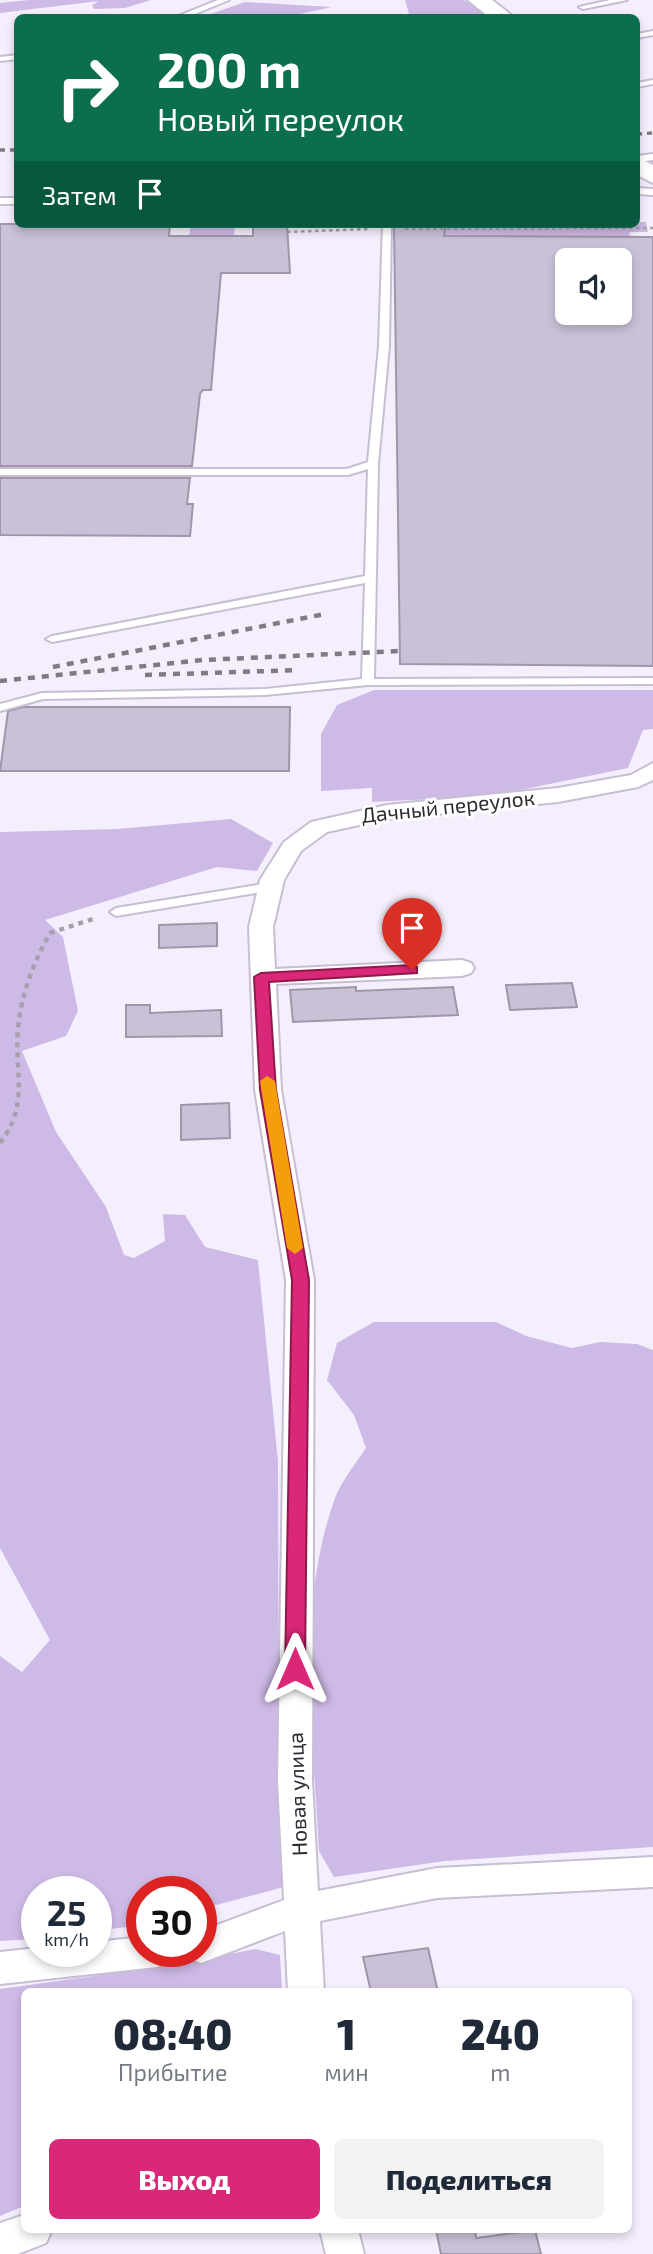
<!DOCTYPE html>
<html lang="ru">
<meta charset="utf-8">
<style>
body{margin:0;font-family:"Exo 2",sans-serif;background:#f2f2f3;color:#1f2937;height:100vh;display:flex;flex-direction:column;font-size:26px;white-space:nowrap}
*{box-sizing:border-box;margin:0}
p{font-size:23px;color:#747a83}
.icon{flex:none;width:38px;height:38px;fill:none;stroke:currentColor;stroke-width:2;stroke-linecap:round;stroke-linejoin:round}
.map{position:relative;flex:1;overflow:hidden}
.details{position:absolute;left:21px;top:1988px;width:611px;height:245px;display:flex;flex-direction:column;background:#fff;border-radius:10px;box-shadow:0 4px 10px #0003}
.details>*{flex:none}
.banner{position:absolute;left:14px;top:14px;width:626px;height:214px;border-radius:10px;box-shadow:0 4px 10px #0003;background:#0b6e4f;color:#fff;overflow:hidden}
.tools{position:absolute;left:555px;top:248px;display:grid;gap:14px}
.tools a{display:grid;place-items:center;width:77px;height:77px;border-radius:10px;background:#fff;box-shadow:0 4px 10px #0003;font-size:35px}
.speed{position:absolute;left:21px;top:1876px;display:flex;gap:14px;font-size:35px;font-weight:700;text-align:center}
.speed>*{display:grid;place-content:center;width:91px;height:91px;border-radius:50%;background:#fff;box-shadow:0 4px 10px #0003;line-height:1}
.speed small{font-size:18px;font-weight:400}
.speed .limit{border:10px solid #d22;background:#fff;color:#111}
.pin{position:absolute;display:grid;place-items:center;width:60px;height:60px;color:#fff;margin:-72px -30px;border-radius:50% 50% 50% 0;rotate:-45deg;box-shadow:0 0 7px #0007}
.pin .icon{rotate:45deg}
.me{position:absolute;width:77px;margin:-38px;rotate:0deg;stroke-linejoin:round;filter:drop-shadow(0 0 5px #0008)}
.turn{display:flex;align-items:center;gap:24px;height:147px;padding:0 28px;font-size:32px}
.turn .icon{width:91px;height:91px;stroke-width:2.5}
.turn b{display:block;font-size:49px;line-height:60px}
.then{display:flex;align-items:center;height:66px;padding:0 28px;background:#0003;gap:14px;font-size:26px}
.eta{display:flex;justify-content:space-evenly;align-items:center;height:119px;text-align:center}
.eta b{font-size:42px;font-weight:800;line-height:49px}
.button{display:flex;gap:14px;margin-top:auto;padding:14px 28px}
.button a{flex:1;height:80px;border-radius:10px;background:#db2777;color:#fff;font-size:28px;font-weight:800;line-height:80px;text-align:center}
.button a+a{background:#f2f2f3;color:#1f2937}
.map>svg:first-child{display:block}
</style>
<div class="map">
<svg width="653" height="2254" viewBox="0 0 653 2254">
<rect width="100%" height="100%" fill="#f5effd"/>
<g fill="#cebae6">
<polygon points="29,0 151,0 125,8 94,9 92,5 99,1 0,13 0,3"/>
<polygon points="405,0 464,0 493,17 410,17"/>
<polygon points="245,2 332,7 286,17 202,17"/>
<polygon points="637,222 646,222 648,232 630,232 629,237 394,236 396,224"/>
<polygon points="191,224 235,224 234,236 189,236"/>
<polygon points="374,690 653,690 653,729 643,730 628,768 491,796 372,802 372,788 321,791 321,734 337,705"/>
<polygon points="231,819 273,843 257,871 217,867 45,920 63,937 78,1011 66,1036 22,1051 56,1132 106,1207 124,1255 134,1258 165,1241 163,1214 185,1215 205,1247 258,1260 278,1461 279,1772 284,1887 201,1909 201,1892 142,1892 142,1925 96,1931 96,1892 37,1892 37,1939 0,1941 0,1656 22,1672 50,1640 0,1548 0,832 117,829"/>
<path d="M374,1322H496L526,1336L572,1348L600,1342L637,1344L653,1350V1847L445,1861L334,1877L319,1851C313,1735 295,1609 335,1498C342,1480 356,1463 366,1448L354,1415L327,1380L337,1343Z"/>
<polygon points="255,1949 280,1955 282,1991 24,1992 24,2206 0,2216 0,1989 180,1964"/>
</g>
<g fill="#cac1d7" stroke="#9f96ab" stroke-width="2" fill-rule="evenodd">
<polygon points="0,224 170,224 169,236 253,236 253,227 287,224 290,273 221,273 211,390 203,390 200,394 192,466 0,466"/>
<path d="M394,224H446L444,236L653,237V666L400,664ZM567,261H620V313H567Z"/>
<polygon points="0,478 190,478 187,504 193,504 190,536 0,535"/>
<polygon points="23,707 290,707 289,771 0,771 8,711"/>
<polygon points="217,923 217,946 159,948 159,925"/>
<polygon points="572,983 577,1007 510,1010 506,985"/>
<polygon points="356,987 356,991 453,987 458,1015 293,1022 290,990"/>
<polygon points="126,1005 150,1005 150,1013 221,1010 222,1036 126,1037"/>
<polygon points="229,1103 230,1138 181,1140 181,1105"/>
<polygon points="428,1948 438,1992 371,1992 363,1957"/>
<polygon points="436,2230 475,2230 476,2238 535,2230 541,2254 441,2254"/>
</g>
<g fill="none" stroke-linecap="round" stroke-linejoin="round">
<g stroke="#c7bed3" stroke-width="4">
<g id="service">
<polygon points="218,0 229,0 185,18 173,18"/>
<polygon points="610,0 627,0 583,9 579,7"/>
<polygon points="653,31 653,35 637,38 637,34"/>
<polygon points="18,55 18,59 0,61 0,57"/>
<polygon points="653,80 653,84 637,87 637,83"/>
<polygon points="653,154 653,160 637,162 637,156"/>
<polygon points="637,188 653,189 653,195 637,194"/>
<rect x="0" y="198" width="18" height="6"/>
<polygon points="383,224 391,224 389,346 378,464 374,679 653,678 653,684 368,685 265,695 43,699 0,711 0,704 42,693 265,689 362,679 365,583 52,642 46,639 52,636 365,576 368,469 348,475 0,475 0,469 347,469 368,462 379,346"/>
<polygon points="270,883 276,887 274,890 116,916 110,912 116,908"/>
</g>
</g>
<g stroke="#c7bed3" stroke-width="4">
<g id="minor">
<polygon points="653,763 653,780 638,787 558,802 387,819 327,832 301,851 284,880 273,927 275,969 462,960 471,963 474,968 471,973 462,976 276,984 281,1090 314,1280 312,1781 318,1891 437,1868 653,1857 653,1887 437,1898 320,1921 324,1992 288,1992 285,1931 201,1963 189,1958 185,1951 201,1951 201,1931 284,1900 278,1781 286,1280 255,1090 249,927 260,880 284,842 311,822 387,805 558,788 631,775"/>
<polygon points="142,1937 142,1951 174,1951 169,1962 157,1967 0,1984 0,1952 37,1948 37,1951 96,1951 96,1942"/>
<polygon points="24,2215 24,2230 52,2230 46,2243 18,2254 0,2254 0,2223"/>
<polygon points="320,2230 358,2230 364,2254 326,2254"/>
</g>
</g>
<g stroke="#c7bed3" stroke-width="4">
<g id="secondary">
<polygon points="468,0 492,0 515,18 490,18"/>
<polygon points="637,157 653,165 653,183 637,175"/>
</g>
</g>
<g stroke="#a5a0ac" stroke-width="2.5" stroke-dasharray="3.5 3.5" stroke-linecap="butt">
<polyline points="405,229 653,228"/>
<polyline points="287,232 369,229"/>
</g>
<path stroke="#a5a0ac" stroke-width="4.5" stroke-dasharray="5 5" stroke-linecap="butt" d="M0,1143C30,1104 14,1074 18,1029C21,995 33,963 50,933L96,918"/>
<use href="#service" fill="#fff" fill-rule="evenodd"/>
<use href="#minor" fill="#fff" fill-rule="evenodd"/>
<use href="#secondary" fill="#fff" fill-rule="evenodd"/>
<g stroke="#7f7a85" stroke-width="3.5" stroke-dasharray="5 5" stroke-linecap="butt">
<polyline points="637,134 653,133"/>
<polyline points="0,150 18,150"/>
</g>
<g stroke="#7f7a85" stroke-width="4.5" stroke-dasharray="7 7" stroke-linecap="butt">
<polyline points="53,667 325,614"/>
<polyline points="145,675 299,670"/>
<polyline points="0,681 203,660 400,651"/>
</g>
</g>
<polygon fill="#db2777" stroke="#8e194d" stroke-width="2" points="412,965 417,967 417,973 269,982 276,1090 309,1280 305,1669 302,1674 288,1674 285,1669 292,1280 260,1090 254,977 261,973"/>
<polygon fill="#f59e0b" points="267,1076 275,1081 303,1248 295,1254 287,1248 260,1081"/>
<g text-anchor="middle" stroke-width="6" stroke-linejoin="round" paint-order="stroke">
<g font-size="21" fill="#2f2b33" stroke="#fff">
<text transform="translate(448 807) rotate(-6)" y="7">Дачный переулок</text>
<text transform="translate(298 1794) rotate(-92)" y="7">Новая улица</text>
</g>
</g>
</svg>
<div class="tools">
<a><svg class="icon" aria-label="sound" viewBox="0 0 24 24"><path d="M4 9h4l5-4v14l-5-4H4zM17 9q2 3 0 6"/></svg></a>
</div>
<div class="speed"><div>25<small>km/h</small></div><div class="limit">30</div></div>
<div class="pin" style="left:412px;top:970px;background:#d93025"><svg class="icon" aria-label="arrive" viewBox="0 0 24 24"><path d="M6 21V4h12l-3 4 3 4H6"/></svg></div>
<svg class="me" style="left:295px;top:1669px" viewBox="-20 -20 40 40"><path d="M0-17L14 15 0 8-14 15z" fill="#db2777" stroke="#fff" stroke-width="4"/></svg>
<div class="banner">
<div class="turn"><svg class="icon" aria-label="right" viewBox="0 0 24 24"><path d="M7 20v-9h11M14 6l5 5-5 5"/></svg><div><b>200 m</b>Новый переулок</div></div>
<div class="then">Затем<svg class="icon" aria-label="arrive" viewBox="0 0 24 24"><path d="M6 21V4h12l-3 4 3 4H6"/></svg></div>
</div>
<section class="details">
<div class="eta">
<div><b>08:40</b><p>Прибытие</p></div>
<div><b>1</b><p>мин</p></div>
<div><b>240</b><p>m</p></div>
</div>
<div class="button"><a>Выход</a><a>Поделиться</a></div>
</section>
</div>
